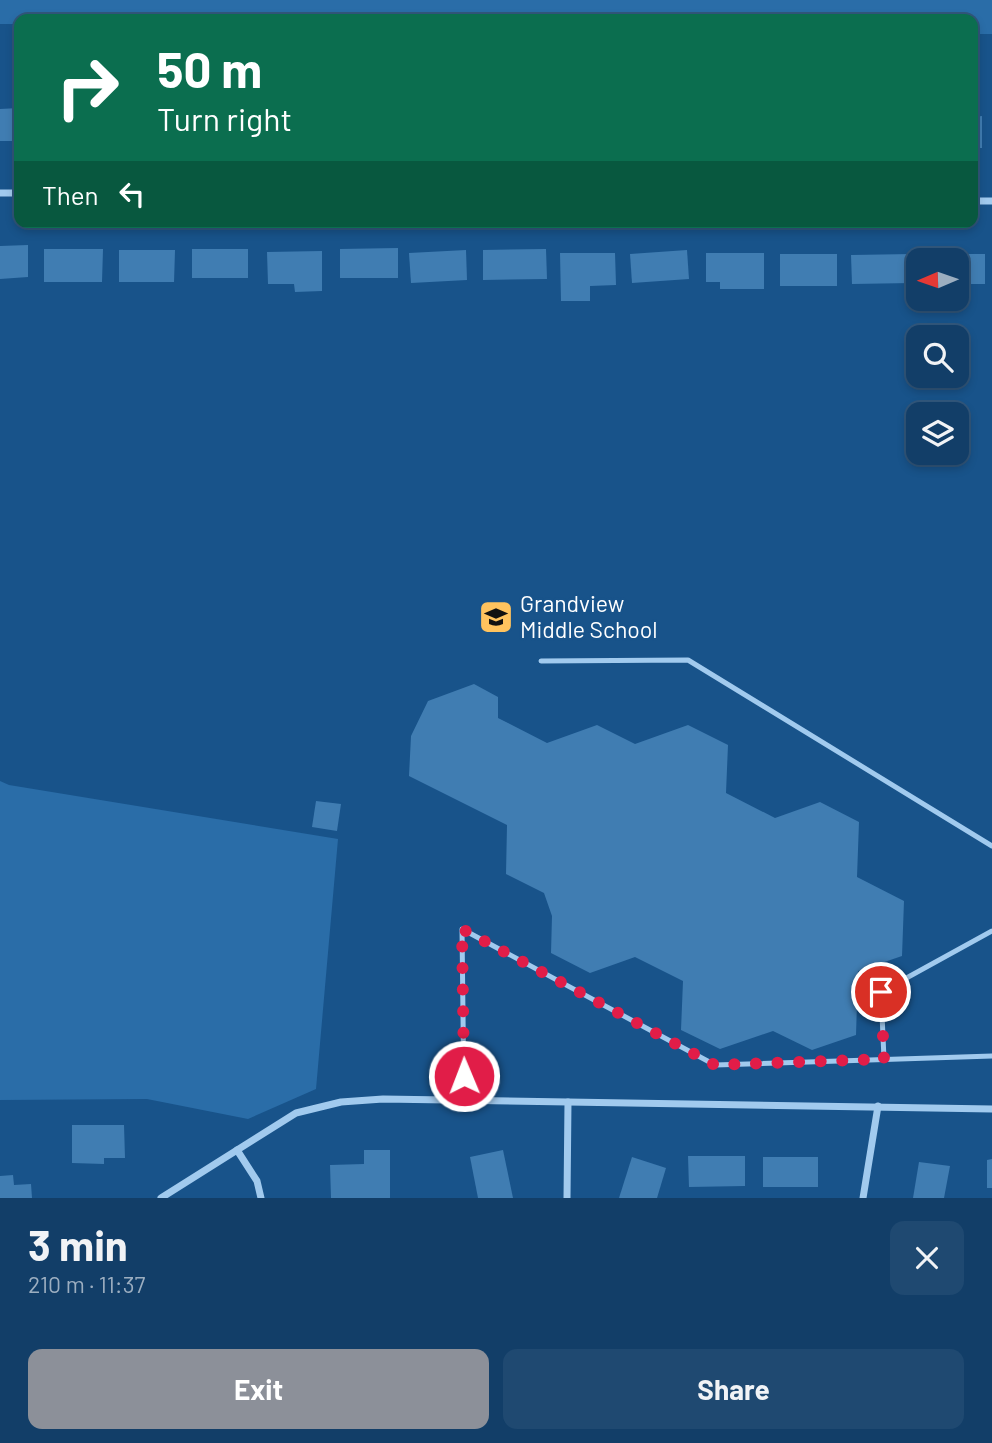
<!DOCTYPE html>
<meta charset="utf-8">
<style>
body{margin:0;font-family:Barlow,sans-serif;background:#1f4971;color:#f1f3f6;height:100vh;display:flex;flex-direction:column;font-size:26px;white-space:nowrap}
*{box-sizing:border-box;margin:0}
p{font-size:23px;color:#9caec0}
.icon{flex:none;width:38px;height:38px;fill:none;stroke:currentColor;stroke-width:2;stroke-linecap:round;stroke-linejoin:round}
.map{position:relative;height:1198px;overflow:hidden}
.details{display:flex;flex-direction:column;background:#123e68;flex:1}
.details>*{flex:none}
.banner{position:absolute;left:14px;top:14px;width:964px;height:214px;border-radius:14px;box-shadow:0 4px 10px #0003,0 0 0 2px #31577c;background:#0b6e4f;color:#fff;overflow:hidden}
.needle{width:46px;rotate:268deg}
.buttons{position:absolute;left:906px;top:248px;display:grid;gap:14px}
.buttons a{display:grid;place-items:center;width:63px;height:63px;border-radius:14px;background:#123e68;box-shadow:0 4px 10px #0003,0 0 0 2px #31577c;font-size:35px}
.pin{position:absolute;display:grid;place-items:center;width:60px;height:60px;color:#fff;margin:-30px;border:4px solid #fff;border-radius:50%;box-shadow:0 2px 7px #0007}
.me{position:absolute;width:77px;margin:-38px;rotate:359deg;stroke-linejoin:round;filter:drop-shadow(0 0 5px #0008)}
.turn{display:flex;align-items:center;gap:24px;height:147px;padding:0 28px;font-size:32px}
.turn .icon{width:91px;height:91px;stroke-width:2.5}
.turn b{display:block;font-size:49px;line-height:60px}
.then{display:flex;align-items:center;height:66px;padding:0 28px;background:#0003;gap:14px;font-size:26px}
.round{display:grid;place-items:center;flex:none;width:74px;height:74px;border-radius:14px;background:#1f4971}
.head{display:flex;align-items:center;justify-content:space-between;height:119px;padding:0 28px}
h1{font-size:42px;font-weight:700;line-height:52px}
.button{display:flex;gap:14px;margin-top:auto;padding:14px 28px}
.button a{flex:1;height:80px;border-radius:14px;background:#8c9099;color:#fff;font-size:28px;font-weight:700;line-height:80px;text-align:center}
.button a+a{background:#1f4971;color:#f1f3f6}
.map>svg:first-child{display:block}
</style>
<div class="map">
<svg width="992" height="1198" viewBox="0 0 992 1198">
<rect width="100%" height="100%" fill="#18538a"/>
<g fill="#2a6da8">
<polygon points="0,0 992,0 992,34 973,34 973,19 19,19 19,24 0,24"/>
<polygon points="0,781 9,785 338,839 316,1089 248,1119 147,1099 0,1100"/>
</g>
<g fill="#407db2">
<polygon points="19,108 19,141 0,141 0,109"/>
<polygon points="982,116 982,148 973,148 973,117"/>
<polygon points="28,245 28,277 0,279 0,246"/>
<polygon points="398,248 398,278 340,278 340,249"/>
<polygon points="44,249 103,249 102,282 44,282"/>
<rect x="192" y="249" width="56" height="29"/>
<polygon points="546,249 547,279 483,280 483,250"/>
<polygon points="119,250 175,250 174,282 119,282"/>
<polygon points="466,250 467,280 411,283 409,253"/>
<polygon points="687,250 689,279 632,283 630,254"/>
<polygon points="322,251 322,291 295,292 294,284 268,284 267,252"/>
<polygon points="560,253 615,253 616,285 590,286 590,301 561,301"/>
<polygon points="706,253 764,253 764,289 720,289 720,282 706,282"/>
<rect x="780" y="254" width="57" height="32"/>
<polygon points="912,254 912,283 852,284 851,255"/>
<polygon points="926,254 985,254 985,284 957,284 957,261 926,261"/>
<polygon points="474,684 498,697 498,718 547,743 597,725 635,744 688,725 728,745 726,793 775,818 820,802 859,822 857,877 904,901 902,956 858,971 856,1035 812,1050 773,1031 720,1049 681,1030 683,981 635,957 590,973 551,953 552,916 544,893 506,874 507,825 409,776 411,736 428,701"/>
<polygon points="316,801 341,804 337,831 312,827"/>
<polygon points="72,1125 124,1125 125,1158 104,1158 104,1164 72,1163"/>
<polygon points="364,1150 390,1150 390,1198 331,1198 330,1165 364,1164"/>
<polygon points="503,1150 513,1198 478,1198 470,1157"/>
<polygon points="688,1156 745,1156 745,1186 689,1187"/>
<polygon points="632,1157 666,1168 657,1198 619,1198"/>
<rect x="763" y="1157" width="55" height="30"/>
<polygon points="992,1159 992,1188 987,1188 987,1160"/>
<polygon points="919,1162 950,1166 944,1198 913,1198"/>
<polygon points="13,1175 14,1185 31,1184 32,1198 0,1198 0,1176"/>
</g>
<g fill="none" stroke-linecap="round" stroke-linejoin="round">
<g stroke="#a1caee" stroke-width="5">
<polyline points="541,661 688,660 992,846"/>
<polyline points="884,1059 881,992 992,931"/>
<polyline points="464,1101 462,929 715,1065 992,1056"/>
</g>
<g stroke="#a1caee" stroke-width="7">
<polyline points="0,193 19,193"/>
<polyline points="973,201 992,201"/>
<polyline points="237,1150 257,1181 261,1198"/>
<polyline points="161,1198 296,1113 341,1102 383,1099 992,1109"/>
<polyline points="567,1198 568,1102"/>
<polyline points="863,1198 878,1106"/>
</g>
</g>
<g fill="none" stroke-linecap="round" stroke-linejoin="round">
<polyline stroke="#e11d48" stroke-width="12" stroke-dasharray="0 21.6" points="464,1076 462,929 715,1065 884,1059 881,992"/>
</g>
<defs>
<g id="school-square" transform="scale(1.75)"><rect x="-9" y="-9" width="18" height="18" rx="4" fill="#ffc35e" stroke="#18538a"/><path d="M0-5L7-2L0 1L-7-2ZM-4 1L0 2.5L4 1V4Q0 6-4 4Z" fill="#111"/></g>
</defs>
<g fill-rule="evenodd">
<use href="#school-square" x="496" y="617"/>
</g>
<g text-anchor="middle" stroke-width="5" stroke-linejoin="round" paint-order="stroke">
<g font-size="23" fill="#fff" stroke="#18538a" text-anchor="start">
<text x="520" y="612">Grandview<tspan x="520" dy="26">Middle School</tspan></text>
</g>
</g>
</svg>
<div class="buttons">
<a><svg class="needle" viewBox="-14 -14 28 28"><path d="M0-13l5 13h-10z" fill="#e53935"/><path d="M0 13l5-13h-10z" fill="#9caec0"/></svg></a>
<a><svg class="icon" aria-label="search" viewBox="0 0 24 24"><circle cx="10" cy="10" r="6"/><path d="M15 15l6 6"/></svg></a>
<a><svg class="icon" aria-label="layers" viewBox="0 0 24 24"><path d="M12 4l9 5-9 5-9-5zM3 14l9 5 9-5"/></svg></a>
</div>
<div class="pin" style="left:881px;top:992px;background:#d93025"><svg class="icon" aria-label="arrive" viewBox="0 0 24 24"><path d="M6 21V4h12l-3 4 3 4H6"/></svg></div>
<svg class="me" style="left:464px;top:1076px" viewBox="-20 -20 40 40"><circle r="17" fill="#e11d48" stroke="#fff" stroke-width="3"/><path d="M0-11L8 9 0 5-8 9z" fill="#fff"/></svg>
<div class="banner">
<div class="turn"><svg class="icon" aria-label="right" viewBox="0 0 24 24"><path d="M7 20v-9h11M14 6l5 5-5 5"/></svg><div><b>50 m</b>Turn right</div></div>
<div class="then">Then<svg class="icon" aria-label="left" viewBox="0 0 24 24"><path d="M17 20v-9H6M10 6l-5 5 5 5"/></svg></div>
</div>
</div>
<section class="details">
<div class="head"><div><h1>3 min</h1><p>210 m · 11:37</p></div><a class="round"><svg class="icon" aria-label="close" viewBox="0 0 24 24"><path d="M6 6l12 12M18 6L6 18"/></svg></a></div>
<div class="button"><a>Exit</a><a>Share</a></div>
</section>
